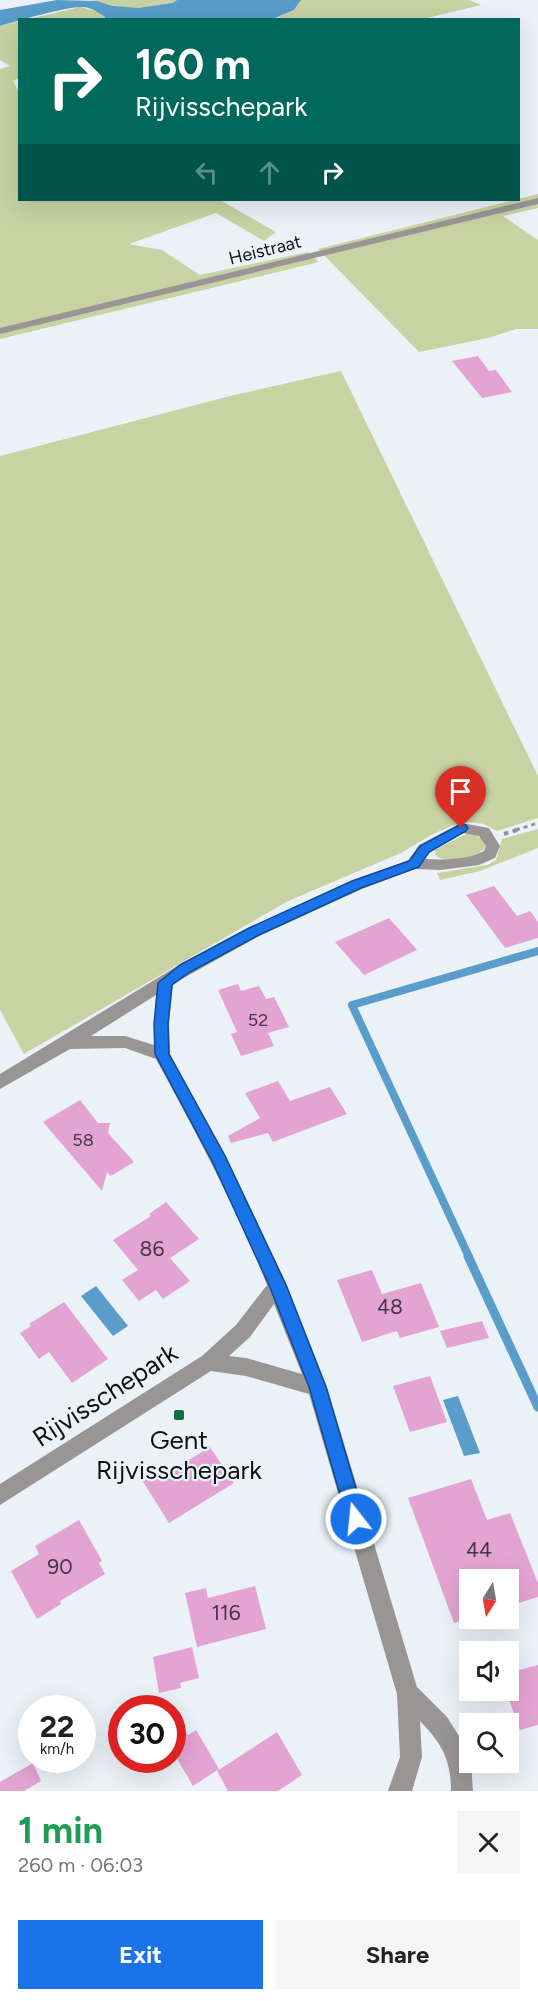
<!DOCTYPE html>
<meta charset="utf-8">
<style>
body{margin:0;font-family:Figtree,sans-serif;background:#f6f6f6;color:#222;height:100vh;display:flex;flex-direction:column;font-size:22px;white-space:nowrap}
*{box-sizing:border-box;margin:0}
p{font-size:20px;color:#767676}
.icon{flex:none;width:33px;height:33px;fill:none;stroke:currentColor;stroke-width:2;stroke-linecap:round;stroke-linejoin:round}
.map{position:relative;height:1791px;overflow:hidden}
.panel{display:flex;flex-direction:column;background:#fff;flex:1}
.panel>*{flex:none}
.guide{position:absolute;left:18px;top:18px;width:502px;height:183px;border-radius:0px;box-shadow:0 6px 24px #0002;background:#00695c;color:#fff;overflow:hidden}
.needle{width:39px;rotate:191deg}
.tools{position:absolute;left:459px;top:1569px;display:grid;gap:12px}
.tools a{display:grid;place-items:center;width:60px;height:60px;border-radius:0px;background:#fff;box-shadow:0 6px 24px #0002;font-size:30px}
.speed{position:absolute;left:18px;top:1695px;display:flex;gap:12px;font-size:30px;font-weight:700;text-align:center}
.speed>*{display:grid;place-content:center;width:78px;height:78px;border-radius:50%;background:#fff;box-shadow:0 6px 24px #0002;line-height:1}
.speed small{font-size:15px;font-weight:400}
.speed .limit{border:9px solid #d22;background:#fff;color:#111}
.pin{position:absolute;display:grid;place-items:center;width:51px;height:51px;color:#fff;margin:-62px -26px;border-radius:50% 50% 50% 0;rotate:-45deg;box-shadow:0 0 6px #0007}
.pin .icon{rotate:45deg}
.me{position:absolute;width:66px;margin:-33px;rotate:344deg;stroke-linejoin:round;filter:drop-shadow(0 0 4px #0008)}
.turn{display:flex;align-items:center;gap:21px;height:126px;padding:0 18px;font-size:27px}
.turn .icon{width:78px;height:78px;stroke-width:2.5}
.turn b{display:block;font-size:42px;line-height:51px}
.lanes{display:flex;align-items:center;height:57px;padding:0 18px;background:#0003;justify-content:center;gap:30px;direction:ltr}
.lanes .off{opacity:.35}
.round{display:grid;place-items:center;flex:none;width:63px;height:63px;border-radius:0px;background:#f6f6f6}
.summary{display:flex;align-items:center;justify-content:space-between;height:102px;padding:0 18px}
h1{font-size:36px;font-weight:700;line-height:45px;color:#1e9e55}
.action{display:flex;gap:12px;margin-top:auto;padding:12px 18px}
.action a{flex:1;height:69px;border-radius:0px;background:#1a73e8;color:#fff;font-size:24px;font-weight:700;line-height:69px;text-align:center}
.action a+a{background:#f6f6f6;color:#222}
.map>svg:first-child{display:block}
</style>
<div class="map">
<svg width="538" height="1791" viewBox="0 0 538 1791">
<rect width="100%" height="100%" fill="#eaf2f8"/>
<g fill="#c8d2a3">
<path d="M91,0H177C160,10 133,9 115,6C106,4 99,1 91,0Z"/>
<polygon points="301,0 469,0 481,5 423,19 273,20 294,10"/>
<polygon points="81,7 98,12 105,18 103,20 24,20"/>
<polygon points="19,21 19,78 13,81 19,92 20,200 220,200 276,232 264,241 216,213 129,244 162,250 200,275 308,252 319,262 0,339 0,69 10,66 0,60 0,26"/>
<polygon points="538,194 538,208 503,216 538,240 538,329 516,329 488,338 419,352 318,249"/>
<polygon points="341,371 538,776 538,818 497,831 484,824 468,822 454,825 431,835 401,853 288,901 24,1054 0,1010 0,456 230,396"/>
<polygon points="538,829 538,848 480,871 440,880 437,873 487,865 496,860 502,839"/>
<path d="M468,833C477,835 482,837 486,846C480,858 446,864 436,856L435,850Z"/>
</g>
<g fill="#5a9dca">
<path d="M57,0L97,1L113,6L139,8L172,3L177,0H301L294,10L273,19H103L105,17C99,13 92,8 84,7C68,6 16,21 0,26V10Z"/>
<polygon points="96,1286 128,1326 113,1336 81,1296"/>
<polygon points="458,1396 480,1453 464,1456 443,1400"/>
</g>
<g fill="none" stroke-linecap="round" stroke-linejoin="round">
<polyline stroke="#5a9dca" stroke-width="8" points="469,1257 352,1005 538,951"/>
<polyline stroke="#5a9dca" stroke-width="9" points="468,1256 538,1407"/>
</g>
<g fill="#e4a4d3">
<polygon points="478,356 489,371 496,370 512,392 482,398 452,361"/>
<polygon points="494,886 517,916 530,911 538,922 538,938 505,948 466,895"/>
<polygon points="389,918 417,950 364,975 335,942"/>
<polygon points="238,984 241,991 259,986 266,999 274,997 289,1027 268,1033 274,1046 241,1056 231,1034 237,1032 218,990"/>
<polygon points="278,1081 290,1101 330,1087 347,1114 273,1142 268,1133 231,1143 228,1136 260,1118 245,1093"/>
<polygon points="80,1100 98,1123 110,1123 108,1133 134,1162 111,1176 107,1172 102,1191 43,1122"/>
<polygon points="166,1202 199,1239 170,1258 190,1281 163,1299 156,1290 139,1301 122,1280 138,1270 113,1240 151,1216 149,1214"/>
<polygon points="372,1270 382,1294 421,1283 439,1327 400,1338 397,1331 362,1342 337,1280"/>
<polygon points="64,1302 108,1359 72,1383 49,1352 39,1359 20,1333 31,1326 29,1324"/>
<polygon points="482,1321 489,1338 447,1348 440,1331"/>
<polygon points="430,1376 447,1422 410,1432 393,1386"/>
<polygon points="210,1447 234,1483 169,1523 142,1480 167,1465 171,1471"/>
<polygon points="471,1479 487,1520 510,1513 538,1583 538,1597 508,1606 508,1580 470,1580 470,1618 454,1623 408,1498"/>
<polygon points="79,1520 102,1561 99,1563 105,1574 60,1601 61,1604 37,1619 11,1571 39,1554 35,1546"/>
<polygon points="255,1586 266,1629 197,1647 185,1593 206,1588 208,1598"/>
<polygon points="192,1647 199,1678 180,1683 181,1688 159,1693 153,1657"/>
<polygon points="538,1665 538,1725 520,1730 508,1697 508,1673"/>
<polygon points="172,1708 188,1735 196,1730 219,1769 193,1786 172,1750"/>
<polygon points="277,1732 302,1775 278,1791 228,1791 217,1771"/>
<polygon points="33,1763 41,1781 24,1791 0,1791 0,1782"/>
</g>
<g fill="none" stroke-linecap="round" stroke-linejoin="round">
<polyline stroke="#8e9499" stroke-width="3" stroke-dasharray="4 4" stroke-linecap="butt" points="516,830 538,823"/>
<polyline stroke="#8e9499" stroke-width="4" stroke-dasharray="4.5 4.5" stroke-linecap="butt" points="504,834 520,829"/>
<g fill="#9a9595" fill-rule="evenodd">
<polygon points="538,198 538,204 0,334 0,328"/>
<path d="M461,823L489,828L500,846L495,858L479,865L441,870L415,869L362,889L259,936L173,984L169,1024L170,1054L226,1156L287,1285L327,1387L417,1687L447,1717L462,1741L471,1762L473,1791H451C451,1759 442,1744 420,1721L422,1757L412,1791H388L400,1757L397,1694L309,1394L246,1376L211,1371L0,1505V1484L202,1356L236,1325L267,1285C236,1207 196,1133 156,1059L125,1048L70,1049L0,1089V1074L179,965L249,928L352,881L409,860L419,845ZM463,833L479,836L486,846L484,851C467,860 444,860 425,859L429,853ZM156,995L154,1045L125,1036H91ZM274,1304L302,1374L246,1358L229,1356L250,1337Z"/>
</g>
</g>
<polygon fill="#1a73e8" stroke="#114b97" stroke-width="1.5" points="461,824 466,825 468,828 466,831 429,852 419,867 361,888 259,935 190,972 172,985 168,1024 169,1054 225,1156 286,1285 326,1387 365,1519 362,1525 356,1528 349,1525 347,1519 309,1387 269,1285 213,1163 155,1054 154,1024 158,983 180,965 249,928 352,881 409,861 420,846"/>
<rect fill="#0e6d42" stroke="#eaf2f8" stroke-width="2" x="173" y="1409" width="12" height="12" rx="3"/>
<g text-anchor="middle" stroke-width="4.5" stroke-linejoin="round" paint-order="stroke">
<g font-size="18" fill="#101315" stroke="#eaf2f8">
<text transform="translate(265 250) rotate(-14)" y="6">Heistraat</text>
</g>
<g font-size="18" fill="#453744">
<text x="258" y="1026">52</text>
<text x="83" y="1146">58</text>
</g>
<g font-size="21" fill="#453744">
<text x="152" y="1256">86</text>
<text x="390" y="1314">48</text>
<text x="479" y="1557">44</text>
<text x="60" y="1574">90</text>
<text x="226" y="1620">116</text>
</g>
<g font-size="26" fill="#101315" stroke="#eaf2f8">
<text transform="translate(105 1395) rotate(-33)" y="9">Rijvisschepark</text>
</g>
<g font-size="26" fill="#101315" stroke="#eaf2f8">
<text x="179" y="1449">Gent<tspan x="179" dy="30">Rijvisschepark</tspan></text>
</g>
</g>
</svg>
<div class="tools">
<a><svg class="needle" viewBox="-14 -14 28 28"><path d="M0-13l5 13h-10z" fill="#e53935"/><path d="M0 13l5-13h-10z" fill="#767676"/></svg></a>
<a><svg class="icon" aria-label="sound" viewBox="0 0 24 24"><path d="M4 9h4l5-4v14l-5-4H4zM17 9q2 3 0 6"/></svg></a>
<a><svg class="icon" aria-label="search" viewBox="0 0 24 24"><circle cx="10" cy="10" r="6"/><path d="M15 15l6 6"/></svg></a>
</div>
<div class="speed"><div>22<small>km/h</small></div><div class="limit">30</div></div>
<div class="pin" style="left:461px;top:828px;background:#d93025"><svg class="icon" aria-label="arrive" viewBox="0 0 24 24"><path d="M6 21V4h12l-3 4 3 4H6"/></svg></div>
<svg class="me" style="left:356px;top:1519px" viewBox="-20 -20 40 40"><circle r="17" fill="#1a73e8" stroke="#fff" stroke-width="3"/><path d="M0-11L8 9 0 5-8 9z" fill="#fff"/></svg>
<div class="guide">
<div class="turn"><svg class="icon" aria-label="right" viewBox="0 0 24 24"><path d="M7 20v-9h11M14 6l5 5-5 5"/></svg><div><b>160 m</b>Rijvisschepark</div></div>
<div class="lanes"><svg class="icon off" aria-label="left" viewBox="0 0 24 24"><path d="M17 20v-9H6M10 6l-5 5 5 5"/></svg><svg class="icon off" aria-label="ahead" viewBox="0 0 24 24"><path d="M12 20V5M6 11l6-6 6 6"/></svg><svg class="icon" aria-label="right" viewBox="0 0 24 24"><path d="M7 20v-9h11M14 6l5 5-5 5"/></svg></div>
</div>
</div>
<section class="panel">
<div class="summary"><div><h1>1 min</h1><p>260 m · 06:03</p></div><a class="round"><svg class="icon" aria-label="close" viewBox="0 0 24 24"><path d="M6 6l12 12M18 6L6 18"/></svg></a></div>
<div class="action"><a>Exit</a><a>Share</a></div>
</section>
